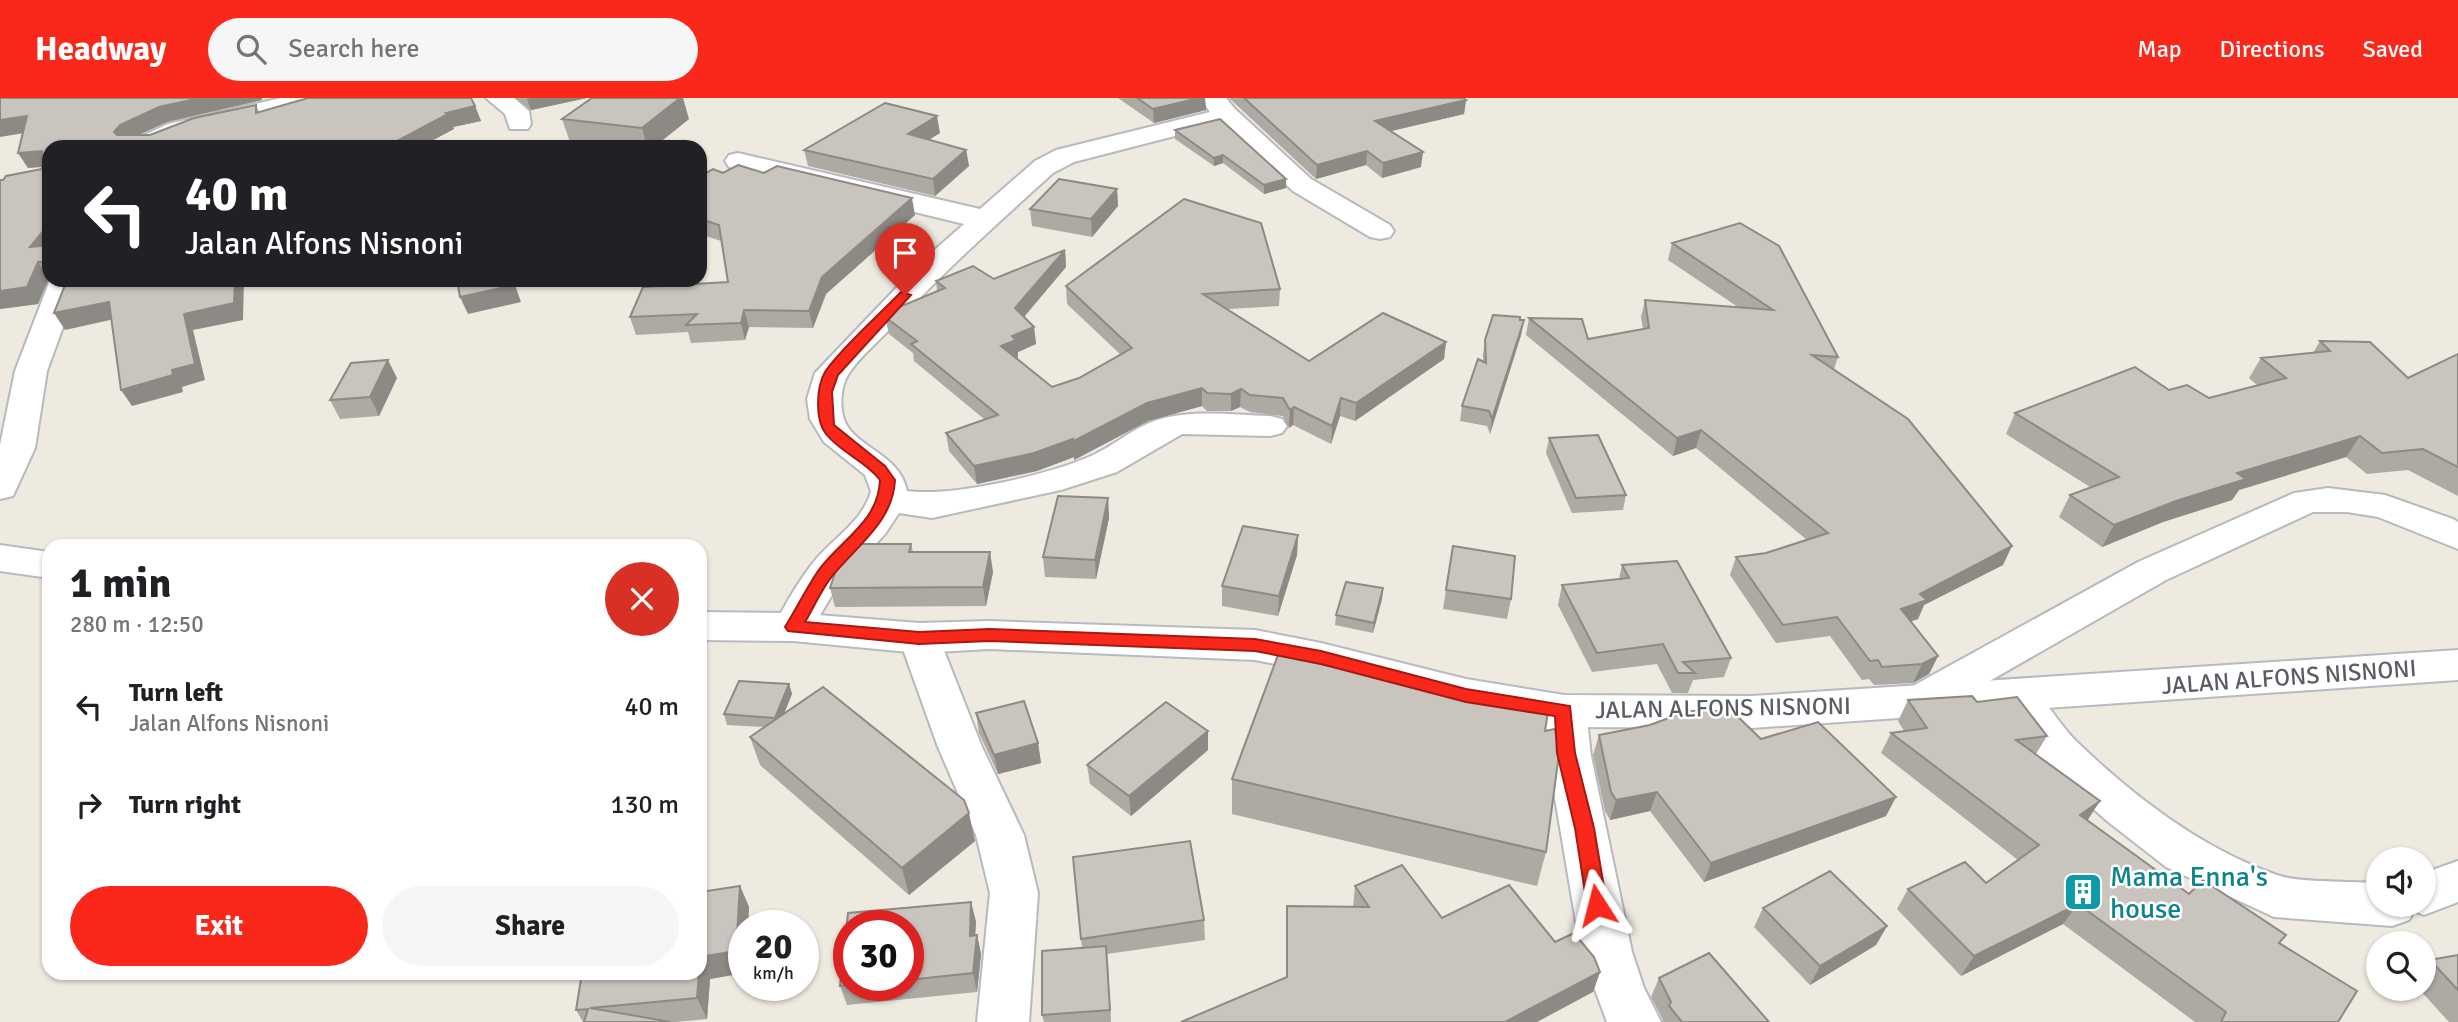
<!DOCTYPE html>
<meta charset="utf-8">
<style>
body{margin:0;font-family:Signika,sans-serif;background:#f6f6f6;color:#202124;height:100vh;display:flex;flex-direction:column;font-size:26px;white-space:nowrap}
*{box-sizing:border-box;margin:0}
p{font-size:23px;color:#757577}
.icon{flex:none;width:38px;height:38px;fill:none;stroke:currentColor;stroke-width:2;stroke-linecap:round;stroke-linejoin:round}
.map{position:relative;flex:1;overflow:hidden}
.panel{position:absolute;left:42px;top:441px;width:665px;height:441px;display:flex;flex-direction:column;background:#fff;border-radius:21px;box-shadow:0 2px 5px #0004}
.panel>*{flex:none}
.hud{position:absolute;left:42px;top:42px;width:665px;height:147px;border-radius:21px;box-shadow:0 2px 5px #0004;background:#202124;color:#fff;overflow:hidden}
.buttons{position:absolute;left:2366px;top:749px;display:grid;gap:14px}
.buttons a{display:grid;place-items:center;width:70px;height:70px;border-radius:50%;background:#fff;box-shadow:0 2px 5px #0004;font-size:35px}
.speed{position:absolute;left:728px;top:812px;display:flex;gap:14px;font-size:35px;font-weight:700;text-align:center}
.speed>*{display:grid;place-content:center;width:91px;height:91px;border-radius:50%;background:#fff;box-shadow:0 2px 5px #0004;line-height:1}
.speed small{font-size:18px;font-weight:400}
.speed .limit{border:10px solid #d22;background:#fff;color:#111}
.pin{position:absolute;display:grid;place-items:center;width:60px;height:60px;color:#fff;margin:-72px -30px;border-radius:50% 50% 50% 0;rotate:-45deg;box-shadow:0 0 7px #0007}
.pin .icon{rotate:45deg}
.me{position:absolute;width:77px;margin:-38px;rotate:351deg;stroke-linejoin:round;filter:drop-shadow(0 0 5px #0008)}
.turn{display:flex;align-items:center;gap:24px;height:147px;padding:0 28px;font-size:32px}
.turn .icon{width:91px;height:91px;stroke-width:2.5}
.turn b{display:block;font-size:49px;line-height:60px}
.round{display:grid;place-items:center;flex:none;width:74px;height:74px;border-radius:37px;background:#f6f6f6}
.headline{display:flex;align-items:center;justify-content:space-between;height:119px;padding:0 28px}
h1{font-size:42px;font-weight:700;line-height:52px}
.primary-button{display:flex;gap:14px;margin-top:auto;padding:14px 28px}
.primary-button a{flex:1;height:80px;border-radius:42px;background:#f9281b;color:#fff;font-size:28px;font-weight:700;line-height:80px;text-align:center}
.primary-button a+a{background:#f6f6f6;color:#202124}
ul{padding:0;list-style:none}
li{display:flex;align-items:center;gap:21px;height:98px;padding:0 28px}
li div{flex:1}
li b{display:block;font-size:26px}
li em{font-style:normal}
header{display:flex;align-items:center;gap:42px;box-sizing:border-box;height:98px;padding:0 35px;background:#f9281b;color:#fff}
header strong{font-size:33px}
nav{display:flex;gap:38px;margin-inline-start:auto;font-size:24px}
.search{width:490px;height:63px;background:#f6f6f6;display:flex;align-items:center;gap:18px;box-sizing:border-box;padding:0 24px;border-radius:38px;color:#757577;font-size:26px}
.map>svg:first-child{display:block}
</style>
<header>
<strong>Headway</strong>
<div class="search"><svg class="icon" aria-label="search" viewBox="0 0 24 24"><circle cx="10" cy="10" r="6"/><path d="M15 15l6 6"/></svg>Search here</div>
<nav><a>Map</a><a>Directions</a><a>Saved</a></nav>
</header>
<div class="map">
<svg width="2458" height="924" viewBox="0 0 2458 924">
<rect width="100%" height="100%" fill="#eeeae0"/>
<g fill="none" stroke-linecap="round" stroke-linejoin="round">
<g stroke="#b6b9be" stroke-width="4">
<g id="minor">
<polygon points="486,0 514,0 529,13 531,26 528,31 510,31 505,16"/>
<path d="M1200,0H1226L1235,11L1311,81L1390,127L1394,133L1390,139L1380,141L1370,139L1293,93L1221,26L1074,64L1053,75C998,125 943,174 891,230C878,244 858,260 848,277C841,288 840,306 843,318C851,350 899,353 907,393C952,399 1048,377 1091,358C1114,348 1134,329 1157,322C1193,311 1233,317 1270,318L1282,321L1287,328L1282,335L1270,338L1182,336L1117,374L1061,392L932,420L899,415L885,436L838,487L807,539L793,543L779,539L773,529C786,506 799,481 817,460C836,438 863,423 871,393L865,377L824,344L810,321L807,301L815,275L922,163L964,126L729,69L725,63L729,57L738,55L980,111L1035,63L1056,52L1210,14Z"/>
<polygon points="50,182 80,182 47,273 35,350 13,398 0,401 0,347 15,273"/>
<polygon points="2328,390 2385,397 2453,421 2458,424 2458,451 2378,419 2347,414 2313,414 2166,482 1932,616 1917,621 1902,616 1896,605 1902,594 2138,464 2294,395"/>
<path d="M2013,581C2042,590 2055,623 2077,644C2133,698 2202,751 2277,777C2300,785 2352,783 2378,785V807H2424V775L2458,763V804L2424,817L2414,813L2409,822L2392,828L2274,819L2166,769L2107,723L2044,667L1992,597L1998,586Z"/>
<polygon points="1564,597 1579,602 1586,613 1591,658 1632,854 1644,890 1661,924 1607,924 1581,854 1543,629 1542,613 1549,602"/>
</g>
</g>
<g stroke="#b6b9be" stroke-width="4">
<g id="tertiary">
<polygon points="281,0 316,0 313,5 292,12 201,32 157,49 125,49 129,44 168,26"/>
<polygon points="919,525 933,530 939,540 982,649 1024,737 1038,795 1029,924 977,924 990,795 976,737 938,649 899,540 905,530"/>
</g>
</g>
<g stroke="#b6bac1" stroke-width="4">
<g id="secondary">
<polygon points="0,447 49,454 49,480 0,473"/>
<polygon points="700,514 793,515 919,525 989,523 1255,532 1321,545 1466,581 1564,597 1752,598 2458,552 2458,582 1752,630 1564,629 1466,613 1321,575 1255,562 989,551 919,555 793,543 700,542"/>
</g>
</g>
<use href="#minor" fill="#fff" fill-rule="evenodd"/>
<use href="#tertiary" fill="#fff" fill-rule="evenodd"/>
<use href="#secondary" fill="#fff" fill-rule="evenodd"/>
</g>
<g fill="#ada9a3" fill-rule="evenodd">
<polygon points="0,0 262,2 167,24 138,37 150,37 256,7 259,14 475,8 481,23 453,29 454,31 420,49 49,49 49,180 38,206 0,211 0,82 42,71 42,69 28,70 23,35"/>
<polygon points="515,0 587,0 531,12"/>
<polygon points="1118,0 1205,0 1206,12 1154,25"/>
<polygon points="1229,0 1463,0 1466,2 1464,16 1391,33 1421,69 1382,80 1366,67 1316,81"/>
<polygon points="562,21 689,21 654,49 614,49 570,44"/>
<polygon points="1175,32 1286,81 1286,90 1264,96 1223,65 1214,68 1175,41"/>
<polygon points="940,35 928,42 966,52 969,68 935,98 808,68 804,52"/>
<polygon points="723,75 764,75 915,117 826,196 813,230 749,229 745,242 691,245 688,234 636,237 630,219 728,184 721,143 700,136 700,78"/>
<polygon points="1117,91 1118,108 1092,139 1032,128 1030,111"/>
<polygon points="1740,125 1838,259 1834,271 2003,467 1924,507 1918,521 1911,523 1938,558 1929,576 1913,585 1874,587 1869,581 1862,582 1830,538 1776,545 1730,477 1736,459 1766,455 1807,442 1696,350 1673,358 1526,237 1529,220 1588,241 1643,231 1641,219 1645,202 1738,209 1668,162 1672,145"/>
<polygon points="1065,152 1066,169 1024,219 1034,229 1036,246 1018,254 1018,260 1017,260 1052,289 1079,280 1121,257 1067,206 1066,188 1280,191 1279,208 1228,211 1309,263 1446,244 1444,261 1355,323 1340,318 1331,346 1293,327 1289,330 1283,318 1250,314 1240,309 1231,313 1207,313 1202,308 1148,323 1074,362 1074,359 1037,373 977,386 949,353 946,335 984,321 914,263 913,255 889,236 885,219 937,193 936,183 994,181"/>
<polygon points="1520,222 1524,222 1521,237 1490,336 1487,328 1460,323 1462,308 1483,263 1483,257 1485,242"/>
<polygon points="2320,243 2408,280 2458,256 2458,398 2408,372 2367,376 2346,359 2239,392 2232,402 2163,424 2102,449 2059,419 2070,397 2090,389 2006,336 2015,315 2169,292 2209,300 2257,287 2249,280 2261,260 2313,255"/>
<polygon points="397,280 379,318 340,321 330,302"/>
<polygon points="1549,340 1626,397 1623,412 1572,415 1546,355"/>
<polygon points="1108,400 1109,420 1096,481 1045,479 1043,459"/>
<polygon points="1298,437 1297,457 1278,518 1222,508 1222,488"/>
<polygon points="911,446 913,454 993,474 986,508 835,509 830,490"/>
<polygon points="1453,448 1511,501 1507,521 1443,511"/>
<polygon points="1622,467 1731,560 1724,579 1693,582 1688,595 1672,595 1657,566 1592,574 1558,507 1562,487 1619,481"/>
<polygon points="1383,490 1382,501 1373,535 1335,527 1336,517"/>
<polygon points="789,586 792,596 784,616 975,743 909,797 760,667 750,639 765,629 727,627 724,616"/>
<polygon points="1908,602 1977,604 2047,638 2036,656 2087,722 2189,796 2279,845 2338,924 2195,924 2063,826 1961,878 1897,811 1908,791 1986,785 2018,762 1881,655 1891,635 1904,633 1898,623"/>
<polygon points="976,615 1038,645 1041,665 998,676 979,635"/>
<polygon points="1545,633 1546,754 1537,788 1232,716 1232,681"/>
<polygon points="1599,637 1761,641 1886,718 1704,784 1650,713 1610,722 1605,713 1593,657"/>
<polygon points="1208,652 1131,718 1090,686 1087,667"/>
<polygon points="1073,759 1204,822 1205,842 1107,856 1111,924 1044,924 1042,917 1082,850"/>
<polygon points="740,788 749,809 748,828 744,828 744,875 710,881 707,921 676,924 583,924 576,912"/>
<polygon points="1355,788 1442,820 1555,844 1600,874 1593,894 1286,880 1286,829 1287,808 1353,809"/>
<path d="M971,804L976,824L975,838L977,837L981,856L977,894L847,907L840,888L848,815ZM849,828H908V887H849Z"/>
<polygon points="1763,810 1887,828 1876,847 1810,887 1754,829"/>
<polygon points="2458,857 2458,924 2449,924 2419,891 2424,891 2424,868 2430,862"/>
<polygon points="1659,880 1769,924 1662,924 1663,922 1651,899"/>
</g>
<g fill="#8d8984">
<polygon points="200,0 262,0 262,2 167,24 128,42 122,49 114,34 120,27 159,9"/>
<polygon points="530,0 587,0 531,12 527,1"/>
<polygon points="680,0 683,0 689,21 654,49 647,49 642,30"/>
<polygon points="1199,0 1205,0 1206,12 1154,25 1153,11"/>
<polygon points="1466,2 1464,16 1374,37 1375,23"/>
<polygon points="475,8 481,23 453,29 454,31 420,49 386,49 446,15"/>
<polygon points="27,18 36,33 0,39 0,22"/>
<polygon points="937,18 940,35 911,53 908,36"/>
<polygon points="966,52 969,68 935,98 933,81"/>
<polygon points="42,53 49,68 28,70 18,55"/>
<polygon points="1367,53 1366,67 1316,81 1317,67"/>
<polygon points="1423,54 1421,69 1382,80 1383,65"/>
<polygon points="1223,57 1223,65 1214,68 1214,60"/>
<polygon points="1286,81 1286,90 1264,96 1264,87"/>
<polygon points="1117,91 1118,108 1092,139 1091,121"/>
<polygon points="912,100 915,117 826,196 813,230 809,213 822,179"/>
<polygon points="49,126 49,154 30,149"/>
<polygon points="1065,152 1066,169 1017,227 1015,210"/>
<polygon points="38,164 49,180 38,206 0,211 0,193"/>
<polygon points="235,182 244,182 243,222 193,232 205,282 182,289 183,294 132,308 121,292 172,272 184,216"/>
<polygon points="515,187 521,204 468,216 460,199"/>
<polygon points="109,204 119,220 65,232 54,215"/>
<polygon points="744,212 749,229 745,242 741,225"/>
<polygon points="1524,222 1521,237 1490,336 1492,321"/>
<polygon points="1034,229 1036,246 1018,254 1018,260 1004,266 1001,248 1012,238"/>
<polygon points="1446,244 1444,261 1355,323 1356,305"/>
<polygon points="388,262 397,280 379,318 370,299"/>
<polygon points="1202,290 1202,308 1148,323 1074,362 1074,359 1037,373 977,386 974,368 1147,305"/>
<polygon points="1241,291 1240,309 1231,313 1231,296"/>
<polygon points="1341,300 1340,318 1331,346 1332,328"/>
<polygon points="1294,309 1293,327 1289,330 1290,312"/>
<polygon points="1701,332 1696,350 1673,358 1677,340"/>
<polygon points="2360,338 2346,359 2239,392 2232,402 2163,424 2102,449 2114,427 2237,375"/>
<polygon points="1108,400 1109,420 1096,481 1095,462"/>
<polygon points="1298,437 1297,457 1278,518 1279,498"/>
<polygon points="2012,448 2003,467 1924,507 1918,521 1892,530 1901,511 1920,496"/>
<polygon points="990,454 993,474 986,508 983,489"/>
<polygon points="1383,490 1382,501 1373,535 1374,525"/>
<polygon points="1938,558 1929,576 1913,585 1922,566"/>
<polygon points="789,586 792,596 778,630 775,620"/>
<polygon points="1208,633 1208,652 1131,718 1129,698"/>
<polygon points="1038,645 1041,665 998,676 994,657"/>
<polygon points="1657,694 1650,713 1610,722 1616,702"/>
<polygon points="1896,699 1886,718 1704,784 1711,765"/>
<polygon points="2100,703 2087,723 2080,717"/>
<polygon points="969,715 975,743 909,797 902,770"/>
<polygon points="740,788 749,809 748,828 744,828 744,875 710,881 707,921 697,900 699,875 700,875 700,859"/>
<polygon points="971,804 976,824 974,857 970,838"/>
<polygon points="2078,806 2063,826 1961,878 1974,858"/>
<polygon points="1887,828 1876,847 1810,887 1820,868"/>
<polygon points="977,837 981,856 977,894 973,875"/>
<polygon points="1106,848 1108,867 1111,924 1110,912"/>
<polygon points="1600,874 1593,894 1537,924 1505,924"/>
</g>
<g fill="#c9c4bd" stroke="#8d8984" stroke-width="2">
<polygon points="0,0 200,0 159,9 120,27 114,34 117,37 150,37 194,20 256,7 256,15 308,0 471,0 475,8 446,15 448,16 386,49 237,49 232,47 231,49 49,49 49,126 30,149 49,147 49,164 38,164 27,189 0,193 0,82 3,82 6,78 42,71 42,53 18,55 27,18 0,22"/>
<polygon points="592,0 680,0 642,30 562,21"/>
<polygon points="1137,0 1199,0 1153,11"/>
<polygon points="1244,0 1463,0 1466,2 1375,23 1423,54 1383,65 1367,53 1317,67"/>
<polygon points="885,5 937,18 908,36 966,52 933,81 804,52"/>
<polygon points="1220,21 1286,81 1264,87 1223,57 1214,60 1175,32"/>
<polygon points="738,67 764,75 777,68 912,100 822,179 809,213 744,212 741,225 686,227 697,216 630,219 643,189 728,184 719,127 700,121 700,78 713,71 723,75"/>
<polygon points="1059,81 1117,91 1091,121 1030,111"/>
<polygon points="1184,101 1261,125 1280,191 1203,196 1309,263 1383,215 1446,244 1356,305 1341,300 1332,328 1294,309 1290,312 1283,300 1250,297 1241,291 1231,296 1207,295 1202,290 1147,305 1072,344 1073,341 1034,355 974,368 946,335 998,317 911,246 917,243 885,219 892,212 945,190 936,183 973,168 994,181 1065,152 1015,210 1034,229 1012,238 1016,242 1001,248 1052,289 1079,280 1132,250 1066,188"/>
<polygon points="1740,125 1779,148 1838,259 1812,257 1908,321 2012,448 1920,496 1927,502 1901,511 1938,558 1922,566 1882,569 1878,562 1870,563 1837,519 1783,527 1736,459 1766,455 1828,435 1701,332 1677,340 1529,220 1582,221 1588,241 1649,230 1645,202 1773,212 1672,145"/>
<polygon points="67,182 235,182 234,205 184,216 195,266 172,272 173,277 121,292 109,204 54,215"/>
<polygon points="457,182 511,182 515,187 460,199"/>
<polygon points="1493,217 1520,219 1520,222 1524,222 1492,321 1489,313 1462,308 1478,261 1486,265 1485,242"/>
<polygon points="2320,243 2370,244 2408,280 2458,256 2458,369 2423,351 2382,355 2360,338 2237,375 2246,381 2176,403 2114,427 2070,397 2119,379 2015,315 2135,269 2169,292 2187,287 2209,300 2286,280 2261,260 2330,253"/>
<polygon points="388,262 370,299 330,302 351,265"/>
<polygon points="1598,337 1626,397 1576,400 1549,340"/>
<polygon points="1058,398 1108,400 1095,462 1043,459"/>
<polygon points="1243,428 1298,437 1279,498 1222,488"/>
<polygon points="857,446 911,446 909,454 990,454 983,489 830,490 838,466"/>
<polygon points="1453,448 1515,458 1511,501 1446,492"/>
<polygon points="1677,463 1731,560 1683,564 1695,575 1678,575 1663,546 1597,555 1562,487 1629,480 1622,467"/>
<polygon points="1346,484 1383,490 1374,525 1336,517"/>
<polygon points="1278,557 1548,614 1545,633 1555,631 1559,656 1546,754 1232,681"/>
<polygon points="739,583 789,586 775,620 724,616"/>
<polygon points="823,589 964,702 969,715 902,770 750,639"/>
<polygon points="1972,598 1977,604 2017,599 2047,638 2016,642 2100,703 2080,717 2189,796 2203,782 2286,837 2279,845 2357,893 2338,924 2221,924 2226,914 2078,806 1974,858 1908,791 1965,764 1986,785 2039,747 1891,635 1927,630 1908,602"/>
<polygon points="1024,603 1038,645 994,657 976,615"/>
<polygon points="1166,604 1208,633 1129,698 1087,667"/>
<polygon points="1687,613 1732,613 1761,641 1818,624 1896,699 1711,765 1657,694 1616,702 1611,694 1599,637 1650,627"/>
<polygon points="1190,743 1204,822 1081,841 1073,759"/>
<polygon points="1402,767 1442,820 1509,787 1555,844 1574,835 1594,859 1600,874 1505,924 1181,924 1287,879 1287,808 1369,809 1355,788"/>
<polygon points="1830,773 1887,828 1820,868 1763,810"/>
<polygon points="740,788 736,853 700,859 700,794"/>
<polygon points="971,804 970,838 977,837 973,875 908,882 908,828 849,828 849,887 850,887 840,888 848,815"/>
<polygon points="1106,848 1110,912 1042,917 1042,853"/>
<polygon points="1709,855 1769,924 1682,924 1669,908 1671,904 1659,880"/>
<polygon points="2458,857 2458,892 2430,862"/>
<polygon points="582,875 699,875 697,900 590,910 671,924 584,924 588,911 576,912"/>
</g>
<path fill="#f9281b" stroke="#a21a12" stroke-width="2" d="M901,194L911,197L838,277L832,294L834,327L885,368L895,382C893,423 859,446 833,477C822,490 814,509 805,524L919,534L989,531L1255,541L1321,553L1466,591L1570,608L1575,655L1594,730L1607,807L1604,813L1597,816L1590,813L1587,807L1575,730L1557,655L1555,618L1466,604L1321,566L1255,553L989,543L919,546L788,533L785,529C796,511 806,491 818,473C841,441 878,425 880,382C866,363 841,355 826,336C815,322 816,290 825,274C840,251 880,216 901,194Z"/>
<defs>
<g id="building-square" transform="scale(2.0125)"><rect x="-9" y="-9" width="18" height="18" rx="4" fill="#0f9aa8" stroke="#fff"/><path d="M-4-6H4V6H1V3H-1V6H-4ZM-2.5-4.3h1.7v1.8h-1.7ZM.8-4.3h1.7v1.8H.8ZM-2.5-1h1.7V.8h-1.7ZM.8-1h1.7V.8H.8Z" fill="#fff"/></g>
</defs>
<g fill-rule="evenodd">
<use href="#building-square" x="2083" y="794"/>
</g>
<g text-anchor="middle" stroke-width="5" stroke-linejoin="round" paint-order="stroke">
<g font-size="24" fill="#595d63" stroke="#fff">
<text transform="translate(2289 579) rotate(-4)" y="8">JALAN ALFONS NISNONI</text>
<text transform="translate(1723 610) rotate(-1)" y="8">JALAN ALFONS NISNONI</text>
</g>
<g font-size="28" fill="#0d838f" stroke="#fff" text-anchor="start">
<text x="2110" y="788">Mama Enna's<tspan x="2110" dy="32">house</tspan></text>
</g>
</g>
</svg>
<div class="buttons">
<a><svg class="icon" aria-label="sound" viewBox="0 0 24 24"><path d="M4 9h4l5-4v14l-5-4H4zM17 9q2 3 0 6"/></svg></a>
<a><svg class="icon" aria-label="search" viewBox="0 0 24 24"><circle cx="10" cy="10" r="6"/><path d="M15 15l6 6"/></svg></a>
</div>
<div class="speed"><div>20<small>km/h</small></div><div class="limit">30</div></div>
<div class="pin" style="left:905px;top:197px;background:#d93025"><svg class="icon" aria-label="arrive" viewBox="0 0 24 24"><path d="M6 21V4h12l-3 4 3 4H6"/></svg></div>
<svg class="me" style="left:1597px;top:807px" viewBox="-20 -20 40 40"><path d="M0-17L14 15 0 8-14 15z" fill="#f9281b" stroke="#fff" stroke-width="4"/></svg>
<div class="hud">
<div class="turn"><svg class="icon" aria-label="left" viewBox="0 0 24 24"><path d="M17 20v-9H6M10 6l-5 5 5 5"/></svg><div><b>40 m</b>Jalan Alfons Nisnoni</div></div>
</div>
<section class="panel">
<div class="headline"><div><h1>1 min</h1><p>280 m · 12:50</p></div><a class="round" style="background:#d93025;color:#fff"><svg class="icon" aria-label="close" viewBox="0 0 24 24"><path d="M6 6l12 12M18 6L6 18"/></svg></a></div>
<ul>
<li><svg class="icon" aria-label="left" viewBox="0 0 24 24"><path d="M17 20v-9H6M10 6l-5 5 5 5"/></svg><div><b>Turn left</b><p>Jalan Alfons Nisnoni</p></div><em>40 m</em></li>
<li><svg class="icon" aria-label="right" viewBox="0 0 24 24"><path d="M7 20v-9h11M14 6l5 5-5 5"/></svg><div><b>Turn right</b></div><em>130 m</em></li>
</ul>
<div class="primary-button"><a>Exit</a><a>Share</a></div>
</section>
</div>
